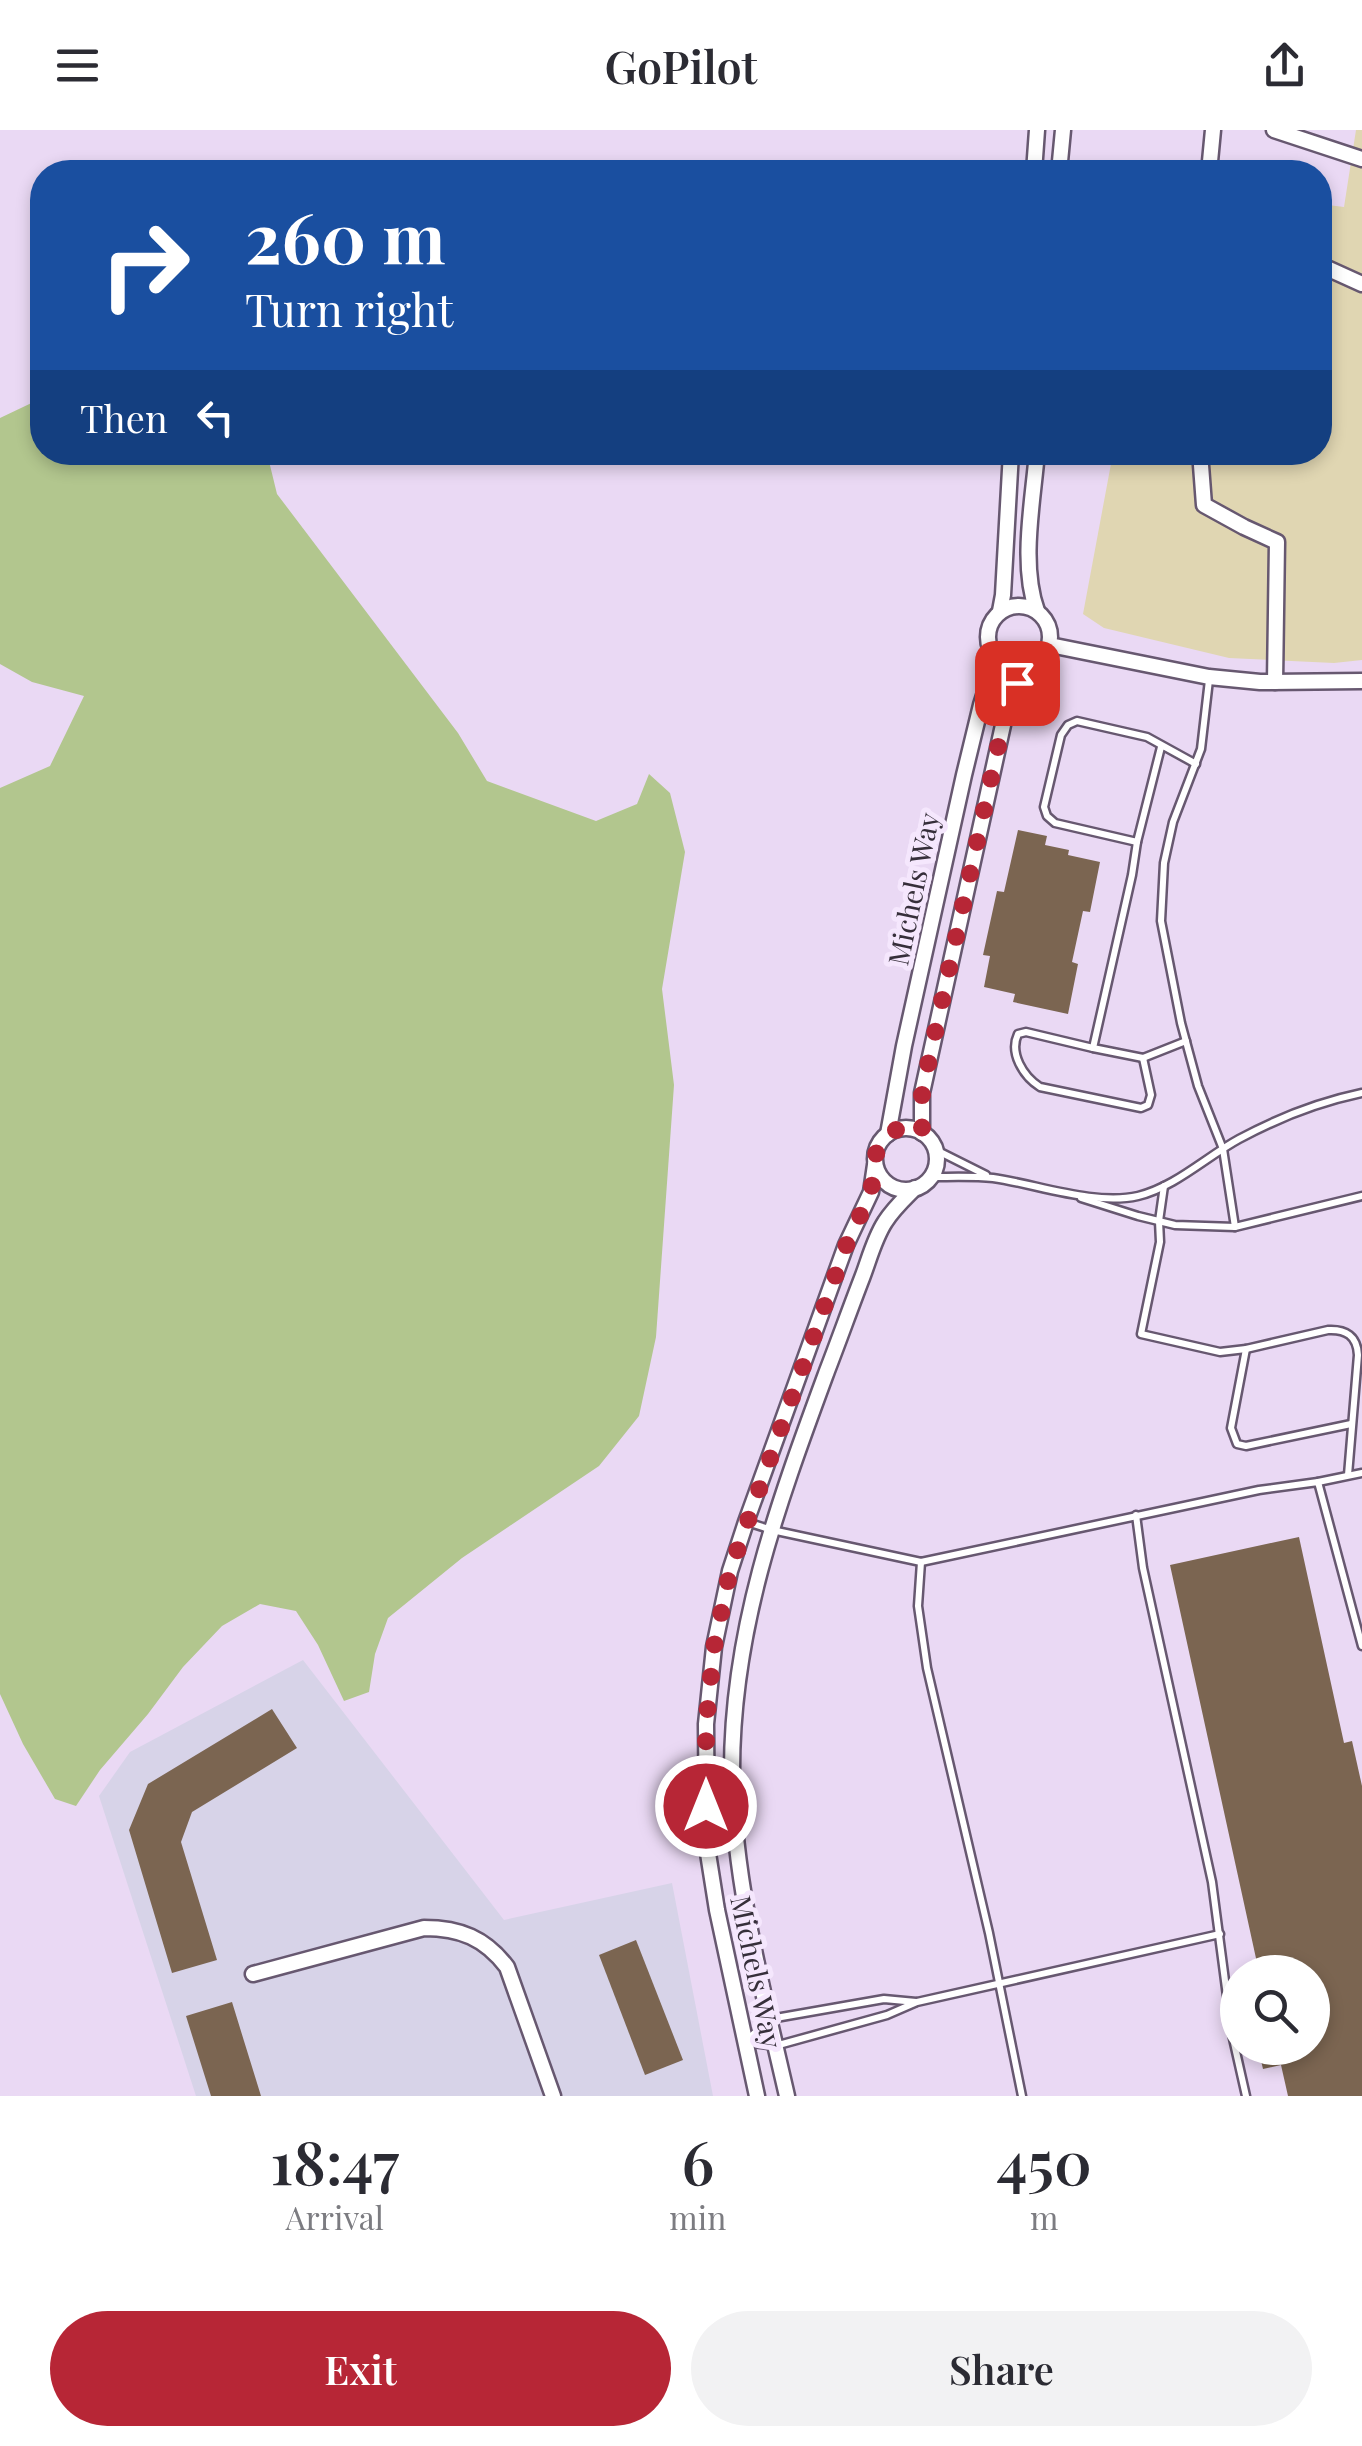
<!DOCTYPE html>
<style>
body{margin:0;font-family:"Playfair Display",serif;background:#f2f2f3;color:#2b2b33;height:100vh;display:flex;flex-direction:column;font-size:38px;white-space:nowrap}
*{box-sizing:border-box;margin:0}
p{font-size:32px;color:#7c7c81}
.icon{flex:none;width:55px;height:55px;fill:none;stroke:currentColor;stroke-width:2;stroke-linecap:round;stroke-linejoin:round}
.map{position:relative;height:1966px;overflow:hidden}
.drawer{display:flex;flex-direction:column;background:#fff;flex:1}
.drawer>*{flex:none}
.top-card{position:absolute;left:30px;top:30px;width:1302px;height:305px;border-radius:40px;box-shadow:0 5px 15px #0003;background:#1a4fa0;color:#fff;overflow:hidden}
.tools{position:absolute;left:1220px;top:1825px;display:grid;gap:20px}
.tools a{display:grid;place-items:center;width:110px;height:110px;border-radius:50%;background:#fff;box-shadow:0 5px 15px #0003;font-size:50px}
.pin{position:absolute;display:grid;place-items:center;width:85px;height:85px;color:#fff;margin:-42px;border-radius:20px;box-shadow:0 5px 15px #0006}
.me{position:absolute;width:110px;margin:-55px;rotate:0deg;stroke-linejoin:round;filter:drop-shadow(0 0 8px #0008)}
.turn{display:flex;align-items:center;gap:35px;height:210px;padding:0 50px;font-size:45px}
.turn .icon{width:130px;height:130px;stroke-width:2.5}
.turn b{display:block;font-size:70px;line-height:85px}
.then{display:flex;align-items:center;height:95px;padding:0 50px;background:#0003;gap:20px;font-size:38px}
.eta{display:flex;justify-content:space-evenly;align-items:center;height:170px;text-align:center}
.eta b{font-size:60px;font-weight:600;line-height:70px}
.action{display:flex;gap:20px;margin-top:auto;padding:20px 50px}
.action a{flex:1;height:115px;border-radius:60px;background:#b72636;color:#fff;font-size:40px;font-weight:600;line-height:115px;text-align:center}
.action a+a{background:#f2f2f3;color:#2b2b33}
header{display:flex;justify-content:space-between;align-items:center;height:130px;padding:0 50px;background:#fff;font-size:45px;font-weight:600}
.map>svg:first-child{display:block}
</style>
<header><svg class="icon" aria-label="menu" viewBox="0 0 24 24"><path d="M4 6h16M4 12h16M4 18h16"/></svg>GoPilot<svg class="icon" aria-label="share" viewBox="0 0 24 24"><path d="M12 15V3M7 8l5-5 5 5M5 13v7h14v-7"/></svg></header>
<div class="map">
<svg width="1362" height="1966" viewBox="0 0 1362 1966">
<rect width="100%" height="100%" fill="#ead9f4"/>
<polygon fill="#d7d3e8" points="303,1530 504,1790 672,1753 713,1966 196,1966 99,1666 130,1622"/>
<polygon fill="#b2c68e" points="42,268 42,322 267,323 277,364 458,603 487,651 596,691 637,674 649,644 670,663 685,722 662,859 674,955 656,1207 639,1286 599,1336 462,1428 388,1488 375,1524 369,1562 344,1571 318,1515 296,1481 260,1474 222,1496 183,1537 148,1584 100,1640 76,1676 55,1669 23,1614 0,1564 0,658 50,636 84,566 32,552 0,534 0,288"/>
<polygon fill="#e0d6b2" points="1356,0 1362,0 1362,530 1334,533 1229,528 1104,498 1083,484 1113,323 1320,322 1320,74 1344,77"/>
<g fill="#7b6551">
<polygon points="1018,700 1047,706 1045,715 1069,720 1068,725 1100,732 1090,782 1083,781 1072,832 1078,834 1068,884 1013,872 1015,864 984,857 990,826 983,825 997,761 1004,762"/>
<polygon points="1299,1407 1344,1613 1352,1611 1362,1656 1362,1966 1288,1966 1281,1935 1263,1939 1258,1918 1312,1918 1312,1842 1259,1842 1170,1435"/>
<polygon points="272,1579 297,1618 192,1682 181,1712 217,1830 172,1843 129,1700 148,1654"/>
<polygon points="636,1810 683,1930 645,1945 599,1825"/>
<polygon points="232,1872 244,1911 261,1966 211,1966 186,1886"/>
</g>
<g fill="none" stroke-linecap="round" stroke-linejoin="round">
<g stroke="#675870" stroke-width="11">
<g id="lane">
<polyline points="1209,550 1201,619 1173,692 1164,733 1161,791 1181,893 1198,956 1223,1019 1235,1097"/>
<polyline points="1161,617 1137,712 1055,693 1047,686 1044,677 1061,605 1068,595 1077,591 1147,607 1196,634"/>
<polyline points="1137,712 1132,745 1093,918 1143,928 1186,911"/>
<path d="M1093,918L1026,902L1018,904C1009,923 1023,946 1040,957L1141,978L1148,975L1151,965L1143,928"/>
<polyline points="934,1019 986,1045"/>
<path d="M931,1047C951,1047 973,1046 993,1048C1036,1054 1095,1076 1138,1066C1175,1057 1206,1027 1239,1009C1278,988 1319,972 1362,963"/>
<path d="M1164,1056L1159,1091L1160,1112L1141,1204L1220,1222L1246,1219L1328,1200C1346,1199 1357,1206 1358,1225L1348,1345"/>
<polyline points="1081,1068 1138,1086 1175,1095 1235,1097 1362,1066"/>
<polyline points="1246,1219 1231,1298 1237,1314 1246,1316 1351,1294"/>
<polyline points="1318,1352 1362,1343"/>
<polyline points="1136,1385 1143,1438 1212,1752 1232,1904 1246,1966"/>
<polyline points="747,1392 772,1400 921,1432 1259,1360 1318,1352 1362,1516"/>
<polyline points="921,1432 918,1476 927,1538 989,1803 1022,1966"/>
<polyline points="748,1909 770,1889 884,1869 916,1872"/>
<polyline points="745,1912 775,1916 887,1885 917,1872 1220,1804"/>
</g>
</g>
<g stroke="#675870" stroke-width="19">
<g id="street">
<polyline points="1274,0 1362,29"/>
<polyline points="1034,42 1037,0"/>
<polyline points="1059,42 1063,0"/>
<polyline points="1209,42 1213,0"/>
<polyline points="1320,135 1362,154"/>
<polyline points="1200,322 1204,375 1244,397 1277,412 1275,552"/>
<circle cx="1019" cy="507" r="31"/>
<polyline points="1000,481 1003,465 1011,322"/>
<path d="M1037,481C1020,434 1033,372 1037,322"/>
<polyline points="1050,515 1209,547 1260,552 1362,551"/>
<circle cx="906" cy="1029" r="31"/>
<polyline points="922,1003 922,963 1007,577 1017,553 1031,536"/>
<polyline points="888,1004 904,916 964,645 981,575 990,547 993,526"/>
<path d="M253,1844L424,1798C460,1798 485,1808 507,1837L553,1966"/>
<polyline points="757,1966 717,1780 707,1717 706,1594 714,1517 730,1441 746,1392 846,1115 871,1062 875,1035"/>
<path d="M787,1966C763,1861 734,1753 732,1645C731,1500 778,1374 827,1241C839,1210 850,1179 862,1148C869,1130 874,1109 885,1092C893,1079 904,1069 915,1058"/>
</g>
</g>
<use href="#lane" stroke="#fff" stroke-width="6"/>
<use href="#street" stroke="#fff" stroke-width="14"/>
</g>
<g fill="none" stroke-linecap="round" stroke-linejoin="round">
<polyline stroke="#b72636" stroke-width="18" stroke-dasharray="0 32.4" points="706,1676 706,1594 710,1556 714,1517 730,1441 846,1116 871,1062 877,1018 888,1004 896,1000 913,999 922,1003 922,962 1007,576 1017,553"/>
</g>
<g text-anchor="middle" stroke-width="10" stroke-linejoin="round" paint-order="stroke">
<g font-size="28" fill="#362f3a" stroke="#f5e7fd">
<text transform="translate(914 759) rotate(-78)" y="10">Michels Way</text>
<text transform="translate(756 1842) rotate(78)" y="10">Michels Way</text>
</g>
</g>
</svg>
<div class="tools">
<a><svg class="icon" aria-label="search" viewBox="0 0 24 24"><circle cx="10" cy="10" r="6"/><path d="M15 15l6 6"/></svg></a>
</div>
<div class="pin" style="left:1017px;top:553px;background:#d93025"><svg class="icon" aria-label="arrive" viewBox="0 0 24 24"><path d="M6 21V4h12l-3 4 3 4H6"/></svg></div>
<svg class="me" style="left:706px;top:1676px" viewBox="-20 -20 40 40"><circle r="17" fill="#b72636" stroke="#fff" stroke-width="3"/><path d="M0-11L8 9 0 5-8 9z" fill="#fff"/></svg>
<div class="top-card">
<div class="turn"><svg class="icon" aria-label="right" viewBox="0 0 24 24"><path d="M7 20v-9h11M14 6l5 5-5 5"/></svg><div><b>260 m</b>Turn right</div></div>
<div class="then">Then<svg class="icon" aria-label="left" viewBox="0 0 24 24"><path d="M17 20v-9H6M10 6l-5 5 5 5"/></svg></div>
</div>
</div>
<section class="drawer">
<div class="eta">
<div><b>18:47</b><p>Arrival</p></div>
<div><b>6</b><p>min</p></div>
<div><b>450</b><p>m</p></div>
</div>
<div class="action"><a>Exit</a><a>Share</a></div>
</section>
